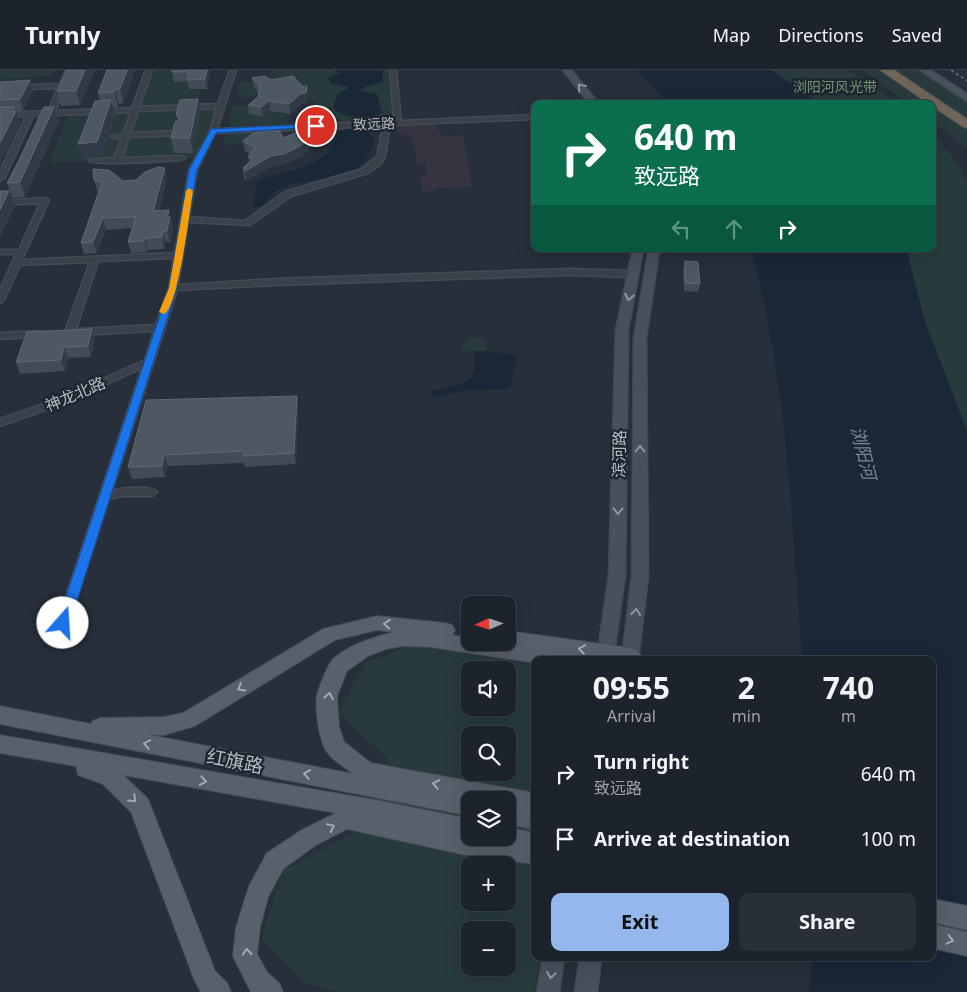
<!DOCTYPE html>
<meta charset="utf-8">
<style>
body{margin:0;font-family:"Noto Sans","Noto Sans SC",sans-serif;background:#292f38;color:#f1f3f6;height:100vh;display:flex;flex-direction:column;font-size:19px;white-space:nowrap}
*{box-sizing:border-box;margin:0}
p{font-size:16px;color:#a0a4a9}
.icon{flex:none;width:28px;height:28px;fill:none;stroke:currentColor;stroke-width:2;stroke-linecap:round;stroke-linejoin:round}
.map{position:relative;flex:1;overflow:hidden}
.sheet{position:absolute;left:531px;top:586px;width:405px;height:305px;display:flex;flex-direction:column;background:#1c232c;border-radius:10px;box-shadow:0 5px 20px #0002,0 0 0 1px #3a4048}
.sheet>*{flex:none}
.guide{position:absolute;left:531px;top:30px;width:405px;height:152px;border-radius:10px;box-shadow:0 5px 20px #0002,0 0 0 1px #3a4048;background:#0b6e4f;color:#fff;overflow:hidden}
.needle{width:32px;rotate:267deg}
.tools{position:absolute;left:461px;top:526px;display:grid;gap:10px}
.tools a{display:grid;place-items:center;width:55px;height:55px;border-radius:10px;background:#1c232c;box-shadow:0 5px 20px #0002,0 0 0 1px #3a4048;font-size:25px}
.pin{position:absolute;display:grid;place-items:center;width:42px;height:42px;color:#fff;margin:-21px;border:2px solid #fff;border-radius:50%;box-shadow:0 1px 5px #0007}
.me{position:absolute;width:55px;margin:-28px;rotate:19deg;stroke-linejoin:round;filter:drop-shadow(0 0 4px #0008)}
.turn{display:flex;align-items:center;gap:18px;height:105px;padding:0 20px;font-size:22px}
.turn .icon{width:65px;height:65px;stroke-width:2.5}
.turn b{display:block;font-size:35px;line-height:42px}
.lanes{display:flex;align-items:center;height:48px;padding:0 20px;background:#0003;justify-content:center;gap:25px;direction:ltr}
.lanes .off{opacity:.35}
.eta{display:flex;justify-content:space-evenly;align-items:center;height:85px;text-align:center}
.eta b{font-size:30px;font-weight:700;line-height:35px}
.cta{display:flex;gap:10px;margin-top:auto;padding:10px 20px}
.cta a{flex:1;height:58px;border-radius:10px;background:#94b7ed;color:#111;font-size:20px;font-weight:700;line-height:58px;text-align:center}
.cta a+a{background:#292f38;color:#f1f3f6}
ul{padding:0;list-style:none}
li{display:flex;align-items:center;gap:15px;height:65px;padding:0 20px}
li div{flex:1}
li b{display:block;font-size:19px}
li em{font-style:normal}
header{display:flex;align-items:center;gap:30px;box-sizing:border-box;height:70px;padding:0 25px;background:#1c232c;border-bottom:1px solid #3a4048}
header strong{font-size:24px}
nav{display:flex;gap:28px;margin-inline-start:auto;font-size:18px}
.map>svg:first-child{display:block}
</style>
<header>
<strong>Turnly</strong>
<nav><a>Map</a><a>Directions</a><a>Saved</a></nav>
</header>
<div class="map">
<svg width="967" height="922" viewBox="0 0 967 922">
<rect width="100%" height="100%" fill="#262f3a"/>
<polygon fill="#353440" points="434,54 443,66 463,65 472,117 435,118 435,121 422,122 420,106 428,106 425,93 417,93 412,68 397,62 396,56"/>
<g fill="#283a3c" fill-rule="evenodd">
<polygon points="0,0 54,0 51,6 0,9"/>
<polygon points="149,0 192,0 189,19 201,20 198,37 221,36 200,87 49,93 69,43 134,40"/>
<polygon points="272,0 393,0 398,53 318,56 316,34 293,11 252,27 236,27 240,12 269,10"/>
<polygon points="771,0 849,0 899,34 819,34 800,19"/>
<polygon points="863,0 919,0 967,32 967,78 933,52 932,34 908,34"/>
<polygon points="233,36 251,36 250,44 263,47 270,41 290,44 286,54 231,56 229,53"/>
<polygon points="253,61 253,68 241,74 223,75 226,62"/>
<polygon points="933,62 959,96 967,113 967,361 925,252 906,179 932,179"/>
<polygon points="469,267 486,270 486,281 462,281 463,274"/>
<path d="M416,574L535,595V888H540L534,922H341L305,914L262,869L282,801L352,764L387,688L339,644L366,592ZM470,600H508V638H470ZM470,665H508V702H470ZM470,730H508V768H470ZM470,795H508V832H470ZM470,860H508V898H470Z"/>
</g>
<g fill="#1a2737">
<path d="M332,0H383V12L367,16L359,21L377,24L382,43C368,48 342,50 333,37L337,25L349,17L332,14L328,8L341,3Z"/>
<polygon points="637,0 771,0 800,19 819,34 670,34"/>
<path d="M350,58L366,59L374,71C360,123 311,101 277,120C271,124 266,131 262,137H253L257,111C280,102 311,101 329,81C335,75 334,67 340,61Z"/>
<path d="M751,179H906L925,252L967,361V922H809L812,888H932V590H802C792,452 788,312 751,179Z"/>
<path d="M486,281L514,285L517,288L510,316L507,319L467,320L435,327L431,325V322C440,318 459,316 466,311C475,306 478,292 474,282Z"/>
</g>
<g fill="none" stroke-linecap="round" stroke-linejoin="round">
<g stroke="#434a54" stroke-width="3">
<g id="street">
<path d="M66,0H72L55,41L132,38L146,0H152L139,37L218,34L230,0H236L217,59L394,51L390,0H396L401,51L535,45V49L390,55L385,87L381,94L368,103L291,126L250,155L188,152L178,215L276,209L570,199L633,201L637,204L633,207L570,205L276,215L177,220L112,421C122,418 150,415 157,422L152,426H122L109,429L69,553L67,556H59L57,553L142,298L67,332L0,356V349L61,328L145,290L154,261L79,265L74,262L70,265L67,264L65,262L90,192L20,195L4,230L0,233V220L16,184H0V180H19L40,133L0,135V131L45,128L49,130L22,190L175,183L189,100L210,61L217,38L138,41L130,63L178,61L181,63L178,65L129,67L122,88L181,86L185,88L181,90C166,91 98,96 89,91L93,89L114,88L122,68H115L111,66L123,64L131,42L33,46L4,109L0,111V101L26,46L0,47V43L48,41L58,18L0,20V16L60,14ZM383,56L377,87L362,99L285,122L245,151L189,147L197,100L215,63ZM174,188L169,218L156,255L79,259L75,262L98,191Z"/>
<polygon points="41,261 46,264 44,266 0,269 0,263"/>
</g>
</g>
<g stroke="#434a54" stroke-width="3">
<g id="secondary">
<polygon points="563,0 571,0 599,34 590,34"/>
<polygon points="920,0 930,0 967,24 967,31"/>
<polygon points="633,179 643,179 628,260 625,505 613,590 597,590 609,505 616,260"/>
<polygon points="649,179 659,179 646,268 648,506 638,590 622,590 632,506 634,268"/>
<polygon points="543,888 564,888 559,922 537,922"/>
<polygon points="580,888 601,888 597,922 575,922"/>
</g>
</g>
<g stroke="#434a54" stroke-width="2">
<g id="primary">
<path d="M377,546L445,553L452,555L455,560L452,565L470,568V572H508V561L631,578L638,581L641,586L639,590H604L569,585L572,590H535V593L431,577L404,576L386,579L368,586L347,601L337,626L339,657L344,672L371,693L535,723V760L508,754V730H470V746L0,654V636L91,654L93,651L100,648L164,647L183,643L323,559ZM377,560L395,562C376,566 346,576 332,590C328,595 318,619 317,626C315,639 319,671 327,682C333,691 346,698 354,704L149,665H164L195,656L335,570Z"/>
<polygon points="0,665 376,730 470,749 470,768 508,768 508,757 535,763 535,794 475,787 347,759 316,775 283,799 268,827 260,858 257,884 267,902 279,913 283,922 251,922 233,886 236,858 249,816 267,783 300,761 336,743 123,705 148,729 215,901 227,913 231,922 201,922 194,909 131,742 103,714 78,705 76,696 0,683"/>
<polygon points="932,829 967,836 967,860 932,852"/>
<polygon points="932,854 967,862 967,886 932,878"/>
</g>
</g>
<g stroke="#454c56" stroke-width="2">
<polygon id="highway" points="880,0 894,0 967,49 967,58 963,57 932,36 932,34 929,34"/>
</g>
<use href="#street" fill="#3a414b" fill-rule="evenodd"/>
<use href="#secondary" fill="#48505d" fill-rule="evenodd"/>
<use href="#primary" fill="#58606b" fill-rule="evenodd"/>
<use href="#highway" fill="#706657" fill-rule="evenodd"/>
<polyline stroke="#5c6571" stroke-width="2" stroke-dasharray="3 3" stroke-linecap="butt" points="951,0 967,11"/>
</g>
<g fill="#424b58">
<polygon points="67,0 95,0 80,35 61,36 57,21"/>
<polygon points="107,0 135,0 123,33 119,34 118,37 113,37 115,45 102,87 83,89 100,31 98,23"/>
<polygon points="172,0 210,0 207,19 189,19 187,11 174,12 172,2"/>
<polygon points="252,8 271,10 308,26 307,33 301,34 290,44 270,41 263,47 249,44 248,35 258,27 259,22 254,18"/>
<polygon points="30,10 33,22 23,40 17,41 20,52 0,93 0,12"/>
<polygon points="198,29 200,44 193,83 174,83 171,68 178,50 176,45"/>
<polygon points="54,37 59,51 25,127 12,128 7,113"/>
<polygon points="284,68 314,72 303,86 285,94 272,96 246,111 244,109 243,98 249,92 248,87 250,84 245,81 243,71"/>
<polygon points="167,109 159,140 169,140 173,158 170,172 166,172 164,179 148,180 147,182 131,183 128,172 132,158 106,160 97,183 84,184 81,173 99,121 97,121 94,110 123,111"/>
<polygon points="685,191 700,214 698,222 684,221 683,199"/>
<polygon points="92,259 95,270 91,287 68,288 65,301 20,304 16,292"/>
<polygon points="297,326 298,338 296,394 245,397 244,393 168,396 165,407 132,409 128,397"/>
</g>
<g fill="#313b47">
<polygon points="85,0 95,0 80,35 76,21"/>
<polygon points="127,0 135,0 123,33 120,19"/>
<polygon points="207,0 210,0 207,19 205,9"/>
<polygon points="30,10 33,22 23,40 20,29"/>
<polygon points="307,16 308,26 307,33 301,34 290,44 289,34"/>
<polygon points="115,19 119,34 118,37 114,22"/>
<polygon points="198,29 200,44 193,83 190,68"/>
<polygon points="111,30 115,45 102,87 83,89 78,74"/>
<polygon points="269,31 270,41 263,47 261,37"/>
<polygon points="15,37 20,52 0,93 0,73"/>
<polygon points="54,37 59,51 25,127 20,112"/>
<polygon points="313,61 314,72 303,86 285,94 272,96 246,111 245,101"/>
<polygon points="165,98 167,109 156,152 153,141"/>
<polygon points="9,121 15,136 0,168 0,140"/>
<polygon points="169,140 173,158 170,172 167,161 167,147"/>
<polygon points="103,148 106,160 97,183 93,172"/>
<polygon points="163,161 166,172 164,179 162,167"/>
<polygon points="145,168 148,180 147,182 144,171"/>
<polygon points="92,259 95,270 91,287 88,276"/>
<polygon points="64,277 68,288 65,301 61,290"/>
<polygon points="297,326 298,338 296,394 294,383"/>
<polygon points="164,385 168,396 165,407 162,396"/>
</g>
<g fill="#4e5864" stroke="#5e6773">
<polygon points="67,0 85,0 76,21 57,21"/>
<polygon points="107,0 127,0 120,19 115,19 114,22 98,23"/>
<polygon points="172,0 207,0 205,9 187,10 189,2 172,2"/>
<polygon points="265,6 271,10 293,6 302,16 307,16 306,23 300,24 289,34 269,31 261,37 248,35 258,27 260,15 252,8"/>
<polygon points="30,10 20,29 0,30 0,12"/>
<polygon points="198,29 190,68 171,68 175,52 180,49 176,45 180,30"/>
<polygon points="111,30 97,72 78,74 95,31"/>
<polygon points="0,37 15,37 13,41 16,41 0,73"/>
<polygon points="44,37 54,37 20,112 7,113 19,90"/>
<polygon points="259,59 279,61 284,68 294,63 313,61 302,75 284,84 271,86 245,101 243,98 253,89 248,87 255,77 243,71 252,64 259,62"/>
<polygon points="158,97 165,98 153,141 169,140 167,147 170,147 167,161 163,161 162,167 145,168 144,171 128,172 136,147 103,148 93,172 81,173 102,112 94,110 93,99 109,100 123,111 136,110 145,102"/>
<polygon points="0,121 9,121 0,140"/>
<polygon points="685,191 698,192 700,214 685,213"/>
<polygon points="92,259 88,276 64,277 61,290 16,292 27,262"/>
<polygon points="297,326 294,383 243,386 243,381 164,385 162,396 128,397 146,330"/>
</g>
<defs><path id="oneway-chevron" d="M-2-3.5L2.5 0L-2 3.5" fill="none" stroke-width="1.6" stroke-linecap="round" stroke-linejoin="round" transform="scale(1.25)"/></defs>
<g stroke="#8f96a1">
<use href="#oneway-chevron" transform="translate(581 17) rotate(-130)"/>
<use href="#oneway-chevron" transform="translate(629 227) rotate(101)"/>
<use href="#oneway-chevron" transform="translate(640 379) rotate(-90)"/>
<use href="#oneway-chevron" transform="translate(618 441) rotate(91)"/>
<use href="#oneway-chevron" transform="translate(636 542) rotate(-83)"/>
<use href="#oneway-chevron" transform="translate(551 905) rotate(99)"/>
</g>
<g stroke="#a2aab4">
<use href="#oneway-chevron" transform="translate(387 554) rotate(-176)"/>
<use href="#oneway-chevron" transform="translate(582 579) rotate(-172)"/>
<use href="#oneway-chevron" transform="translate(241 618) rotate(149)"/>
<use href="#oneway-chevron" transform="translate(329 626) rotate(-79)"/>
<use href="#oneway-chevron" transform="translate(147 674) rotate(-169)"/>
<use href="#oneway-chevron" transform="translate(307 704) rotate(-169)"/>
<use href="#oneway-chevron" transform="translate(203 711) rotate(10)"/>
<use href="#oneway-chevron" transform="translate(436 714) rotate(-169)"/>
<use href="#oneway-chevron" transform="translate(133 729) rotate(44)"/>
<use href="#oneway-chevron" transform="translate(331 757) rotate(-26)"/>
<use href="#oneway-chevron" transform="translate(950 870) rotate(14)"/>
<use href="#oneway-chevron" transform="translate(247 882) rotate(-93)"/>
</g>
<polygon fill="#1a73e8" stroke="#114b97" points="316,54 320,56 319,57 216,63 197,100 177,218 70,553 68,557 59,557 57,553 169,218 189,100 211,59"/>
<path fill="#f59e0b" d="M189,118L193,121C190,140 178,239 164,244L159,242L169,218L186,121Z"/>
<g text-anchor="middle" stroke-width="5" stroke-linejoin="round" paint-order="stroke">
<g font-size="14" fill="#6f9577" stroke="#1f2630">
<text x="835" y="22">浏阳河风光带</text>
</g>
<g font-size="14" fill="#b5bcc6" stroke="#1f2630">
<text transform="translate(374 54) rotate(-2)" y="5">致远路</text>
</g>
<g font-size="16" fill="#b5bcc6" stroke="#1f2630">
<text transform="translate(75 324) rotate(-23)" y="6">神龙北路</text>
<text transform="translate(619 384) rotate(-89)" y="6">滨河路</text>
</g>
<g font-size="18" font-style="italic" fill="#7287a1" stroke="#1f2630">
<text transform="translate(863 383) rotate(76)" y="6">浏阳河</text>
</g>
<g font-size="19" fill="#b5bcc6" stroke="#1f2630">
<text transform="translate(235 691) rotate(11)" y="7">红旗路</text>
</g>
</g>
</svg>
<div class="tools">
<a><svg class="needle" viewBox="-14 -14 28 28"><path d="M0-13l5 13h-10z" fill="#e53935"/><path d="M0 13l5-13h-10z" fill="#a0a4a9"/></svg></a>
<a><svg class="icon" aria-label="sound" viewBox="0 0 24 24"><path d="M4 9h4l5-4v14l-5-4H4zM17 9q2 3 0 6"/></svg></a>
<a><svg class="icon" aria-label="search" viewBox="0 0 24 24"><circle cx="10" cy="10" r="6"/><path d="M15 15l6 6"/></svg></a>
<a><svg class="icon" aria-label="layers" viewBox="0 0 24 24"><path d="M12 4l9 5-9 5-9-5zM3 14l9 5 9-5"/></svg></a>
<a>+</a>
<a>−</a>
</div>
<div class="pin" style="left:316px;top:56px;background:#d93025"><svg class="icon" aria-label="arrive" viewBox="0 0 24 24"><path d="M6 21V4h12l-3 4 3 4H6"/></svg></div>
<svg class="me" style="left:63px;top:553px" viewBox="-20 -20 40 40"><circle r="19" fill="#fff"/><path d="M0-13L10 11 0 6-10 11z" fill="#1a73e8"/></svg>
<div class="guide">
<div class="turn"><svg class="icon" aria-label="right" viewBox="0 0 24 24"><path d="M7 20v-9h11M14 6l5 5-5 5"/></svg><div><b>640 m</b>致远路</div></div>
<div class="lanes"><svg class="icon off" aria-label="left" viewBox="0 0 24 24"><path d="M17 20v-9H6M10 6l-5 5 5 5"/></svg><svg class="icon off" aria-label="ahead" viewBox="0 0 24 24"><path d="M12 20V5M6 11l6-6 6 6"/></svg><svg class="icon" aria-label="right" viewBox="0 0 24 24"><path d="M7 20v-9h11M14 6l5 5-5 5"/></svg></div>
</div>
<section class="sheet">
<div class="eta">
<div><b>09:55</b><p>Arrival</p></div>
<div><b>2</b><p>min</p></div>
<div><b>740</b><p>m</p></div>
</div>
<ul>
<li><svg class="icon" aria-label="right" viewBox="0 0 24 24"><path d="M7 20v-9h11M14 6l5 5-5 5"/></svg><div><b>Turn right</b><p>致远路</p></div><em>640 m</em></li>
<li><svg class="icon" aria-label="arrive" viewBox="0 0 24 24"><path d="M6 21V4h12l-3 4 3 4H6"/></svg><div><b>Arrive at destination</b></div><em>100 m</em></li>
</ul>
<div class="cta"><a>Exit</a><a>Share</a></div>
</section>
</div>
